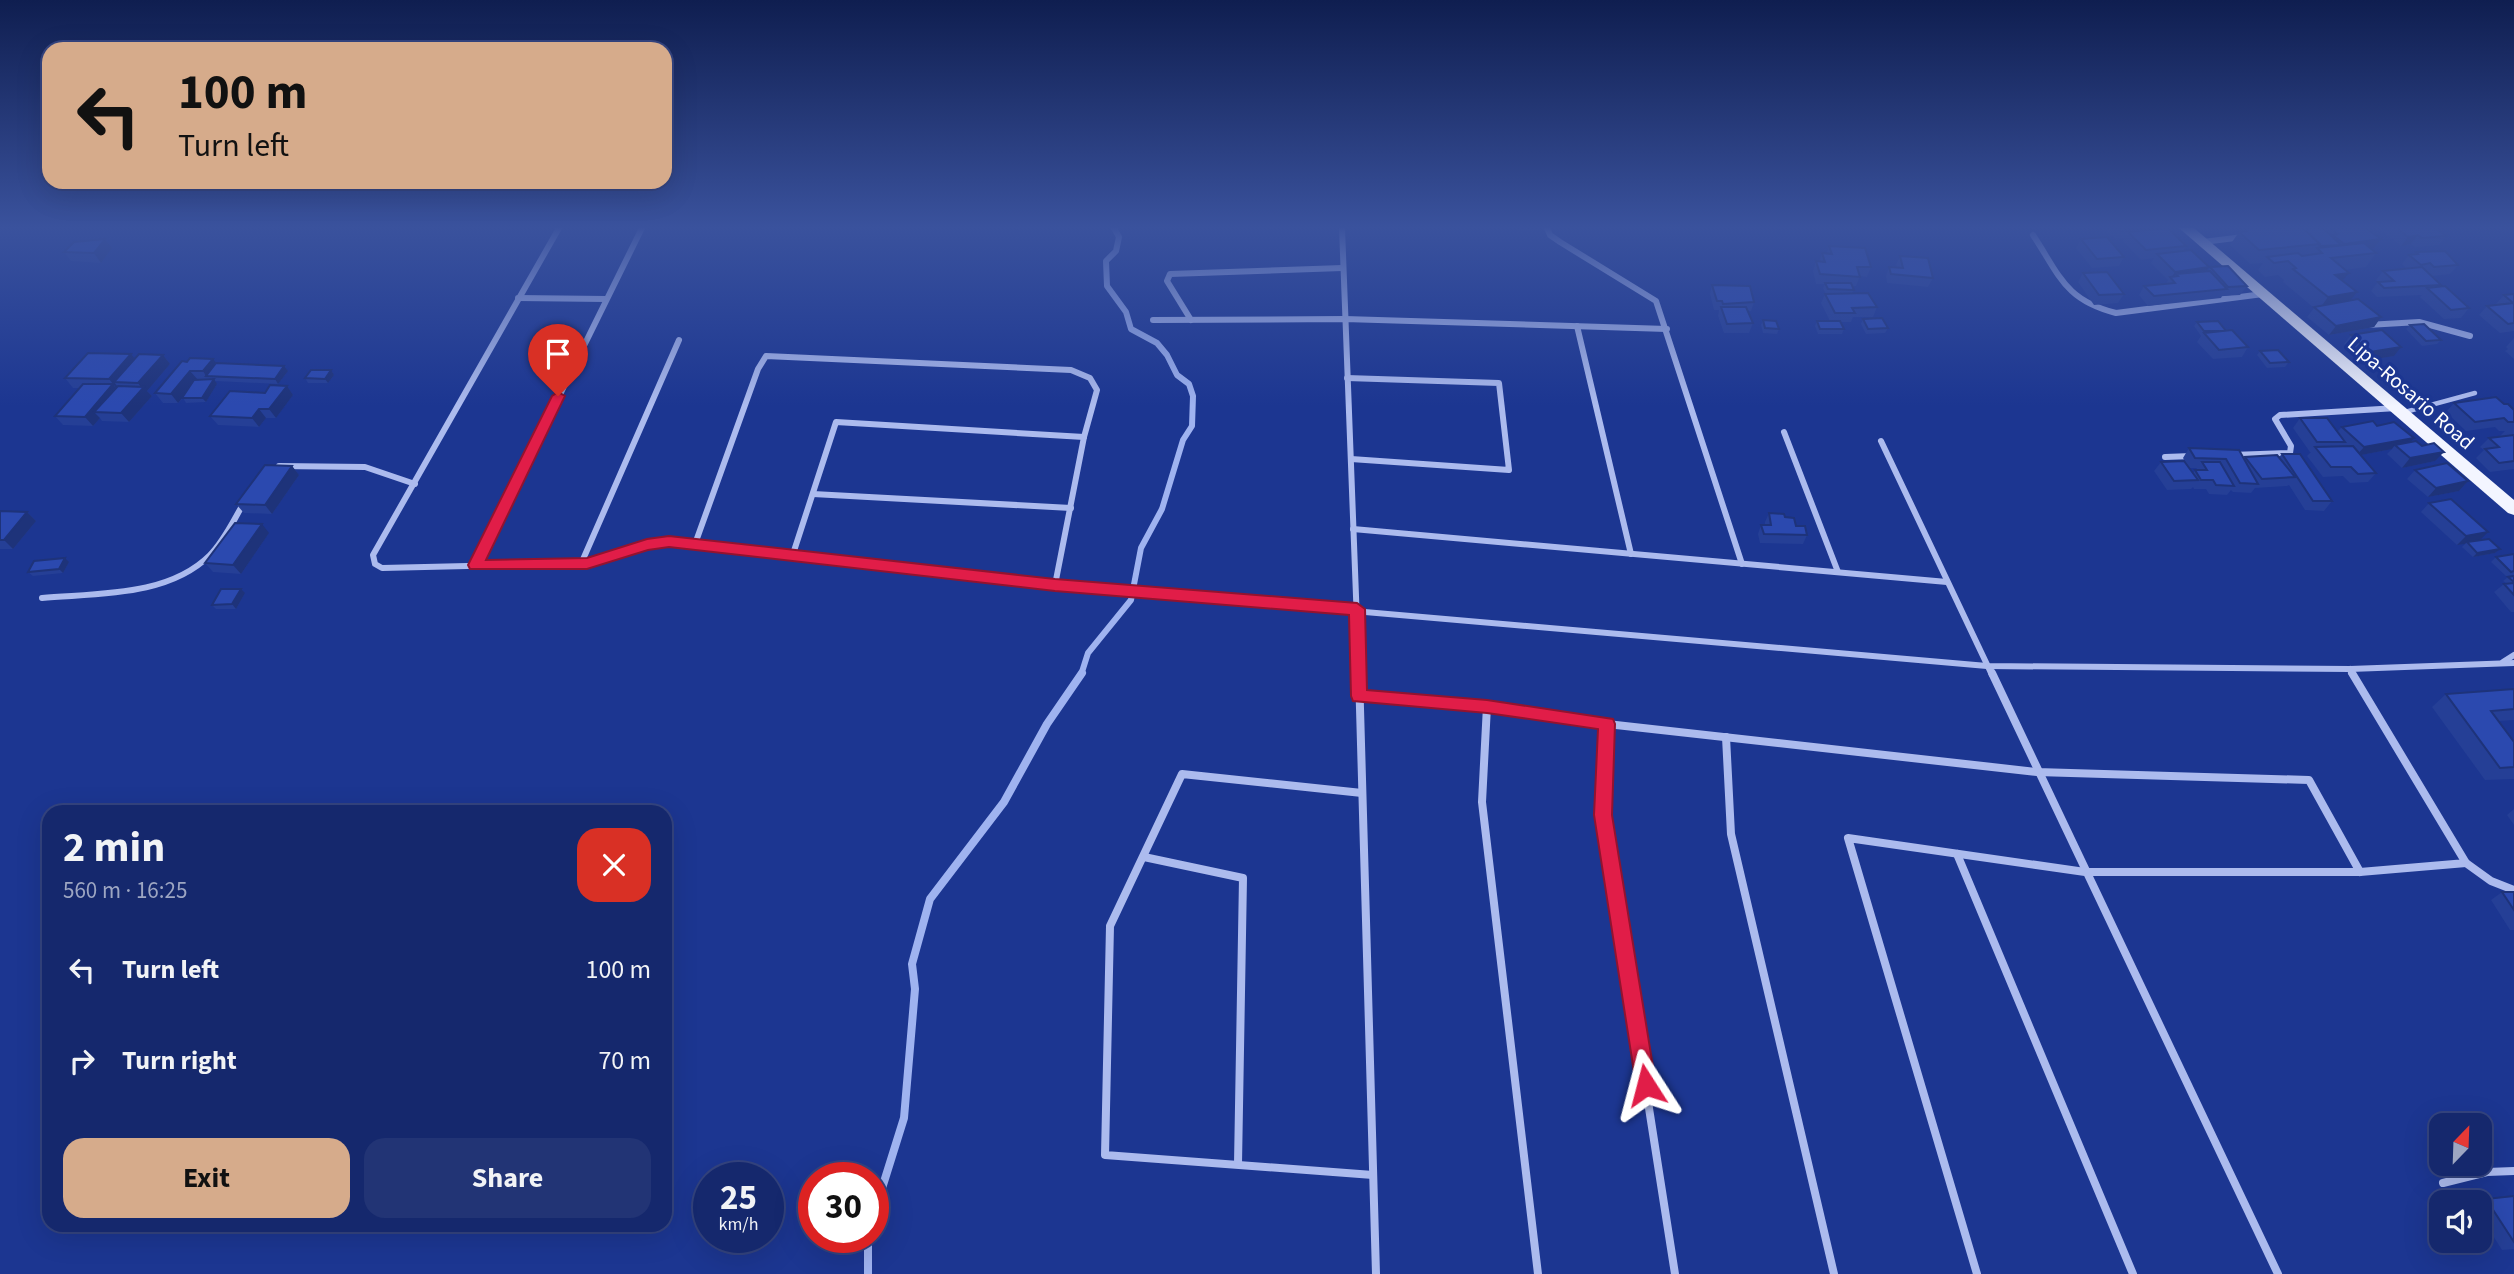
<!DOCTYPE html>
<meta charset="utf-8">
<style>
body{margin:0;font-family:"Source Sans 3",sans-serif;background:#223475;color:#f1f3f6;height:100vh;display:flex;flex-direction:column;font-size:26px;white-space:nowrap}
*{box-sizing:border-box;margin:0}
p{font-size:23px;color:#9da6c2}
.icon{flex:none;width:38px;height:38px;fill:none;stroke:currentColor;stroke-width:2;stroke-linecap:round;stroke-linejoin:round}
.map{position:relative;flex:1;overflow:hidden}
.details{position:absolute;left:42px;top:805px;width:630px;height:427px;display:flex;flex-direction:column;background:#15286d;border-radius:21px;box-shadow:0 7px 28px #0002,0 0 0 2px #344480}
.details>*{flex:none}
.guide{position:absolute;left:42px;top:42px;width:630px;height:147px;border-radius:21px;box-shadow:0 7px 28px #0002,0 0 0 2px #344480;background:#d6ab8b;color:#111;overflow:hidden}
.needle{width:46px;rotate:23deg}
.tools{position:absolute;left:2429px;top:1113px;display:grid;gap:14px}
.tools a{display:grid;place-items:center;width:63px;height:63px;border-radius:14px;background:#15286d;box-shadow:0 7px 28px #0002,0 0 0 2px #344480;font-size:35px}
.speed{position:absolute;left:693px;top:1162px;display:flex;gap:14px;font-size:35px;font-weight:700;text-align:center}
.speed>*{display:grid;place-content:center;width:91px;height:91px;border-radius:50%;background:#15286d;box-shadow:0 7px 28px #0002,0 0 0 2px #344480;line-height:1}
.speed small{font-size:18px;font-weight:400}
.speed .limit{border:10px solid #d22;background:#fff;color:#111}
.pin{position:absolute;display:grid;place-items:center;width:60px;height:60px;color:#fff;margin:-72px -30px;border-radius:50% 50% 50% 0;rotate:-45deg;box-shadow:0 0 7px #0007}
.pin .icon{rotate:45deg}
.me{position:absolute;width:77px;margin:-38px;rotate:351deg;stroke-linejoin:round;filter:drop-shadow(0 0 5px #0008)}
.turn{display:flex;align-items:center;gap:24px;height:147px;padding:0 21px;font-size:32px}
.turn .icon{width:91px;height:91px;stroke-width:2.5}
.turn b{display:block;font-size:49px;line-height:60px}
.round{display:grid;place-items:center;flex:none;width:74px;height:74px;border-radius:21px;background:#223475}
.head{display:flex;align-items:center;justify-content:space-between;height:119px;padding:0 21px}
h1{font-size:42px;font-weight:700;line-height:52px}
.primary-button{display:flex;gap:14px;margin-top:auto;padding:14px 21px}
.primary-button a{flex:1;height:80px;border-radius:21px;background:#d6ab8b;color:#111;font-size:28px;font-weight:700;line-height:80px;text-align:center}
.primary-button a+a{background:#223475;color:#f1f3f6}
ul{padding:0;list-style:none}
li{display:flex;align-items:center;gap:21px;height:91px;padding:0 21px}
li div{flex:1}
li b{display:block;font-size:26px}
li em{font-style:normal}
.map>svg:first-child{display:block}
</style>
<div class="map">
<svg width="2514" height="1274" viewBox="0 0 2514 1274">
<rect width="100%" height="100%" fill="#1c3691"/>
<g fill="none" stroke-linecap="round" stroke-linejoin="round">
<polyline stroke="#9fb3f0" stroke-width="6" points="1081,675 1088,653 1131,600 1141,548 1162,509 1183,440 1192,426 1193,396 1189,384 1177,375 1167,355 1157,343 1131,329 1126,312 1107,286 1106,261 1116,251 1119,237 1114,228"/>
<g stroke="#9fb3f0" stroke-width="8">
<polyline points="873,1217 904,1118 915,989 912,964 930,899 1004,802 1047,724 1082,673"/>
<polyline points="868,1237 868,1274"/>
</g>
<polyline stroke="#acbbee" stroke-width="4.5" points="2405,412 2475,393"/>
<g stroke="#acbbee" stroke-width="6">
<polyline points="559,228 373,555 375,564 382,568 587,563 647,544 669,541 695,544 758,369 766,356 1071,370 1090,378 1097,390 1084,437 1055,585"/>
<polyline points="1342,228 1359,675"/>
<polyline points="1547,228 1550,235 1560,242 1656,301 1742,564"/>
<path d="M2033,235C2060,276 2065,300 2116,313L2263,294"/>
<polyline points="2203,242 2243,237"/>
<polyline points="518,298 606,299"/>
<polyline points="1153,320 1345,319 1667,329"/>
<polyline points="1191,320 1167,281 1170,274 1342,268"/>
<polyline points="2367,325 2419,322 2470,336"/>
<polyline points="1577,326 1631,554"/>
<polyline points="1347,378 1499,383 1509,470 1351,459"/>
<polyline points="1784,432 1838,572"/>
<polyline points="1881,441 1992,675"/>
<polyline points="2232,455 2290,453 2291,446 2275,419 2280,415 2397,408"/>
<polyline points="2165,457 2192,456"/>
<polyline points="279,466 365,467 415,484"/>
<polyline points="813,494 1071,508"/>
<polyline points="1353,529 1947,582"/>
<polyline points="695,544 1055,585 1987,666 2350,669 2514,663"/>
<polyline points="793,554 836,422 1084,437"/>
<polyline points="581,564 679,340"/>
<polyline points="476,565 642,228"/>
<path d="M42,598C97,593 168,597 210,555C225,540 234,519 245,501"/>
<polyline points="2503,662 2514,655"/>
<polyline points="2350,669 2353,675"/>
</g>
<g stroke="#acbbee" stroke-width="8">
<polyline points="1359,673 1376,1274"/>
<polyline points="1992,673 2278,1274"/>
<polyline points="1359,696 1487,706 1607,724 2037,772 2309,780 2360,872"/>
<polyline points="1487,706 1482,802 1538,1274"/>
<polyline points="1607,724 1603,815 1675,1274"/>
<polyline points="1726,737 1731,834 1834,1274"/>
<polyline points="1362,793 1182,774 1110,926 1105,1155 1373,1175"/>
<polyline points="1957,854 2133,1274"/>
<polyline points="1144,857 1243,878 1238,1164"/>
<polyline points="2466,863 2491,881 2514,890"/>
<polyline points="2443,1183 2487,1172 2514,1171"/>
<polyline points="1977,1274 1848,838 2085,872 2360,872 2466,863 2352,673"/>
</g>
<polygon fill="#f3f5ff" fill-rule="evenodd" points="2179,228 2194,228 2514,500 2514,515 2508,513"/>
</g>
<g fill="#253f96" fill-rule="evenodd">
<polygon points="1516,228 1540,228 1539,230 1516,230"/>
<polygon points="2104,228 2160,228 2186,246 2183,251 2206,271 2208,271 2210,267 2247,286 2240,295 2222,296 2221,298 2148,306 2139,295 2144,286 2166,284 2168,280 2151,263 2154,258 2141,260 2123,241 2124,239 2116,240"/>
<polygon points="2227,228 2303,228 2304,229 2326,231 2328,228 2366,228 2381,239 2374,248 2370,249 2376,253 2366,267 2345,270 2343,281 2350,300 2381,317 2374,327 2329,335 2307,317 2314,308 2283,282 2284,280 2278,275 2265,277 2258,270 2263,263 2250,264 2230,245 2239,232 2241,231 2243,228 2229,230"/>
<polygon points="2382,228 2435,228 2446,236 2439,245 2415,247 2411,244 2401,246 2381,230"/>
<polygon points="105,239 112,248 101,263 71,261 64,252"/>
<polygon points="2081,239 2124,257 2119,266 2092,268 2076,248"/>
<polygon points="1829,246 1871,267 1867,277 1860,276 1856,286 1852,286 1854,290 1852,293 1877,307 1873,317 1853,317 1851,322 1841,322 1844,329 1842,334 1818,334 1815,326 1817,321 1830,321 1821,303 1825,294 1826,294 1823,288 1825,284 1816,284 1813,271 1816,261 1819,262 1822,253 1827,253"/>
<polygon points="2416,252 2458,265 2450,274 2432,276 2441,285 2440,287 2469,308 2461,318 2444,319 2420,297 2422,295 2377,297 2371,291 2378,282 2376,280 2383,271 2407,269 2402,264 2409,255 2414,254"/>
<polygon points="1900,256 1933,278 1928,287 1887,283 1886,276 1889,267 1897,267 1896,265"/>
<polygon points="2083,273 2124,294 2118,303 2094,305 2078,282"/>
<polygon points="1712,285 1754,302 1751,311 1748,311 1753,323 1749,333 1724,333 1718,316 1719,310 1714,310 1710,294"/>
<polygon points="2514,294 2514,331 2500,333 2479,315 2487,306 2497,305 2496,304 2504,295"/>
<polygon points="1863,319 1888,328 1885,333 1866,334 1861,324"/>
<polygon points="1763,320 1779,329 1777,334 1763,333 1761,325"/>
<polygon points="2197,322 2225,331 2248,347 2242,357 2213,359 2197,342 2201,336 2194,326"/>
<polygon points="2410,325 2441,340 2437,344 2422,346 2406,329"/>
<polygon points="2351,335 2394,356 2363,361 2344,344"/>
<polygon points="2514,338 2514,359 2505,351 2508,349 2506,347"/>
<polygon points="2260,351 2289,362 2285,367 2267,368 2257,355"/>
<polygon points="163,355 170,364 147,391 152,396 129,422 102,421 100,418 93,426 63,425 55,416 79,388 73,388 65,378 135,359"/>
<polygon points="182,361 284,366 288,371 278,384 215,381 217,384 206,402 186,403 183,398 178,403 163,403 155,393"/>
<polygon points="331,370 334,375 328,383 308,383 305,378"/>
<polygon points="287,386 293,395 276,418 266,418 259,427 218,425 210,416 265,393"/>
<polygon points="2454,403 2514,422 2514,469 2490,472 2476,458 2484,450 2480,447 2489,438 2500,436 2505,431 2499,431 2495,427 2466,431 2446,412"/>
<polygon points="2300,418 2337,432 2342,427 2377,426 2410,442 2435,461 2402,468 2387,454 2392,449 2361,455 2376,473 2368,482 2350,483 2343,476 2323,477 2307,456 2311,452 2310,452 2293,428"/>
<path d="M2189,448L2244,458L2245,457H2279L2282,454L2332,501L2324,511L2305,510L2289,485L2287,486L2255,488L2251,493L2233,492L2231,490L2227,495L2209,494L2206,489H2194L2193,487L2191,489L2167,490L2154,471L2161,462L2187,464L2183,458ZM2189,468H2197L2193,473Z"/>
<polygon points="292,466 299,475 272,514 244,513 236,504"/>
<polygon points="2415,470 2468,481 2459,491 2428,497 2407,479"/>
<polygon points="2429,503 2480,540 2500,549 2495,553 2473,557 2462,547 2465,544 2457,545 2421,512"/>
<polygon points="0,511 27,512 36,521 13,549 0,549"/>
<polygon points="1769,513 1785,517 1807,535 1803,544 1760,543 1758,534 1761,525 1765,525 1765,522"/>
<polygon points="269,533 241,574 213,572 205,563"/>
<polygon points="2514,554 2514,575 2506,576 2491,562 2496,557"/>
<polygon points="69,562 63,573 33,576 28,572"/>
<polygon points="2514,576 2514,612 2511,612 2494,592 2504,584 2506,583 2503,581 2508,577"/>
<polygon points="245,593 236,609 216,609 212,605"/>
<polygon points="2514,689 2514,720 2499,721 2514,742 2514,779 2485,780 2432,707 2446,694"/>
<polygon points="2514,809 2514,825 2507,815"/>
<polygon points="2502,892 2514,892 2514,930 2510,930 2491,900"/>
<polygon points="2514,1196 2514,1249 2502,1250 2480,1215 2479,1202 2486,1199"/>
</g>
<g fill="#1e337a">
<polygon points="2418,235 2411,244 2401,246 2408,237"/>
<polygon points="105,239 112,248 101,263 94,253"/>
<polygon points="2381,239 2374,248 2337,254 2344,244"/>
<polygon points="2209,267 2203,276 2178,276 2176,274 2173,280 2171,278 2175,272"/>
<polygon points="2349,273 2338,286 2335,275"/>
<polygon points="2357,292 2346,306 2318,311 2328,297"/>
<polygon points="2381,317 2374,327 2329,335 2336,326"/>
<polygon points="2401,347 2394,356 2363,361 2370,352"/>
<polygon points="131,354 138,363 114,382 118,387 117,389 109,379"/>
<polygon points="163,355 170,364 147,391 152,396 129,422 121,413 142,389 138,383"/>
<polygon points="213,359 220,368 206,376 203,371"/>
<polygon points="284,366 288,371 278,384 275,379"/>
<polygon points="331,370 334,375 328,383 325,379"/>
<polygon points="190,371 198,380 178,403 171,394"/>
<polygon points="214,379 217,384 206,402 202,398"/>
<polygon points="113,384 120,394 94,412 100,418 93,426 85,417"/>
<polygon points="287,386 293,395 276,418 269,409"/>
<polygon points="259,409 266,418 259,427 252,418"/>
<polygon points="2414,438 2406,447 2395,445 2392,449 2356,456 2364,447"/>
<polygon points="2444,452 2435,461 2402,468 2410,458"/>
<polygon points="292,466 299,475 272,514 265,505"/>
<polygon points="2468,481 2459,491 2428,497 2436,488"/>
<polygon points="27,512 36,521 13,549 4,540"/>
<polygon points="262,524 269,533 241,574 233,565"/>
<polygon points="2488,532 2479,541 2467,542 2465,544 2457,545 2466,536"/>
<polygon points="2500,549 2495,553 2473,557 2477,553"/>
<polygon points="65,558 69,562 63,573 59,569"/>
<polygon points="241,589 245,593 236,609 232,604"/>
</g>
<g fill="#2b49af" stroke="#1e337a" stroke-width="2">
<polygon points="2118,228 2143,228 2121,231"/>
<polygon points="2168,228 2186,246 2146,250 2128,232"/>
<polygon points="2244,228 2303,228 2320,244 2259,250 2239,232 2247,231"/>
<polygon points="2323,228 2341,245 2320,246 2319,245 2320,244 2304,229"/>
<polygon points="2331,228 2366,228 2381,239 2344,244 2333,235 2338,234"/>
<polygon points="2397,228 2435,228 2446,236 2422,238 2418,235 2408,237"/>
<polygon points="2107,237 2124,257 2097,259 2081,239"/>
<polygon points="105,239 94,253 64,252 74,242"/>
<polygon points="2364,243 2376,253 2331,258 2349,273 2335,275 2357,292 2328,297 2293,269 2296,268 2288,261 2274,263 2267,257 2298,253 2302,256 2322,253 2317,248"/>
<polygon points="1829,246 1865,248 1871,267 1857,267 1860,277 1820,274 1816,261 1825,262 1822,253 1832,254"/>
<polygon points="2191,250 2209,267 2175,272 2157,254"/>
<polygon points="2445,251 2458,265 2434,267 2430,263 2421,265 2409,255 2418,254 2416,252"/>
<polygon points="1900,256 1928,258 1933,278 1891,274 1889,267 1903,268"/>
<polygon points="2228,266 2247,286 2228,287 2210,267"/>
<polygon points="2422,267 2441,285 2384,288 2378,282 2394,281 2383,271"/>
<polygon points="2210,271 2227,289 2154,296 2144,286 2175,283 2170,277 2178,276 2176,274"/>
<polygon points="2107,272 2124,294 2099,295 2083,273"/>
<polygon points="1825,283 1851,283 1854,290 1828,289"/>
<polygon points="1712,285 1750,286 1754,302 1723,304 1722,301 1717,301"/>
<polygon points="2445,286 2469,308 2451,310 2427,288"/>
<polygon points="1868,293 1877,307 1852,308 1855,313 1835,313 1825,294"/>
<polygon points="2514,294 2514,323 2508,324 2487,306 2513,303 2504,295"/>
<polygon points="2358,299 2381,317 2336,326 2314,307"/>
<polygon points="1721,307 1746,307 1753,323 1727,324"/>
<polygon points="1882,318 1888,328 1868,329 1863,319"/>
<polygon points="1763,320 1776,321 1779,329 1765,328"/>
<polygon points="1817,321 1840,321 1844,329 1820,329"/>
<polygon points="2218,321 2226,331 2204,331 2197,322"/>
<polygon points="2424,324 2441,340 2426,341 2410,325"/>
<polygon points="2232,330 2248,347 2219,350 2204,333"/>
<polygon points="2382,330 2401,347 2370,352 2351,335"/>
<polygon points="2278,350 2289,362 2270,363 2260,351"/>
<polygon points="88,353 131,354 109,379 65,378"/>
<polygon points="139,354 163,355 138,383 114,382"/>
<polygon points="190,358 213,359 203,371 190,371 171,394 155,393 182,361 187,362"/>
<polygon points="216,363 284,366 275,379 206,376"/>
<polygon points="311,370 331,370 325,379 305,378"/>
<polygon points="214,379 202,398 182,398 194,380"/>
<polygon points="83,384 113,384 85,417 55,416"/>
<polygon points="270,385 287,386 269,409 259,409 252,418 210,416 230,391 265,393"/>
<polygon points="118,386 144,387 121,413 94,412"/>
<polygon points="2496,397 2504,404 2508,404 2514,410 2514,422 2508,422 2504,418 2475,422 2454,403"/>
<polygon points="2300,418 2327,418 2345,442 2317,442"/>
<polygon points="2373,421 2377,426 2394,422 2414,438 2364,447 2342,427"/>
<polygon points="2514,435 2514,461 2499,463 2485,449 2499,447 2489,438"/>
<polygon points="2416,441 2422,446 2434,443 2444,452 2410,458 2395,445"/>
<polygon points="2353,446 2376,473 2358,474 2351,467 2331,467 2315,447"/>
<polygon points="2189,448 2239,450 2258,484 2240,483 2226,459 2195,458"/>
<polygon points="2282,454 2300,454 2332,501 2313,501"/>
<polygon points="2277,455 2295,477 2262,479 2245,457"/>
<polygon points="2184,461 2198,480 2174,481 2161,462"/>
<polygon points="2202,462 2220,462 2234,486 2216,485 2213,480 2201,480 2195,470 2207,470"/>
<polygon points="2447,463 2468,481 2436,488 2415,470"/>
<polygon points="265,465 292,466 265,505 236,504"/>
<polygon points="2451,499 2488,532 2466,536 2429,503"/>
<polygon points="0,511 27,512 4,540 0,540"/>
<polygon points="1769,513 1784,514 1785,517 1794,518 1796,526 1805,526 1807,535 1764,534 1761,525 1771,525"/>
<polygon points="235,523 262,524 233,565 205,563"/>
<polygon points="2489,539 2500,549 2477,553 2467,542"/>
<polygon points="2514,554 2514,571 2511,572 2496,557"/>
<polygon points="65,558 59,569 28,572 34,561"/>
<polygon points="2514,576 2514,582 2508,577"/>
<polygon points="2514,583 2514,595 2504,584"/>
<polygon points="221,589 241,589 232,604 212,605"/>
<polygon points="2514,689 2514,709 2491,711 2514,742 2514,767 2500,768 2446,694"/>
<polygon points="2502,892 2514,892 2514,910"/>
<polygon points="2514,1196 2514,1242 2486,1199"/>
</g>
<linearGradient id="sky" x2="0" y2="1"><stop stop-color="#0f1e50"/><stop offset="0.56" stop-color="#3a529d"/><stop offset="1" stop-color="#3a529d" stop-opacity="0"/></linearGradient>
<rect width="2514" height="406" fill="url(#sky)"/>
<polygon fill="#e11d48" stroke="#92132f" stroke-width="2" points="558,392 565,396 486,560 587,558 647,539 669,536 1055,579 1357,603 1365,609 1367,690 1487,700 1613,719 1615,724 1612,815 1656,1085 1653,1092 1646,1095 1639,1092 1636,1085 1594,815 1598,729 1487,713 1353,701 1351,696 1349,615 1055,591 669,547 648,550 587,569 470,569 468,565 552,396"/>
<g text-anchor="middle" stroke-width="7" stroke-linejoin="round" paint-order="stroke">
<g font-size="21" fill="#fff" stroke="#1c3691">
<text transform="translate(2411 393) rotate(41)" y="7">Lipa-Rosario Road</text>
</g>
</g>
</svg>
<div class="tools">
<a><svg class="needle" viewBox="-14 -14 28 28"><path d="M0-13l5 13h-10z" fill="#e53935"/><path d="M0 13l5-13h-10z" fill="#9da6c2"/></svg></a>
<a><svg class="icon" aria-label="sound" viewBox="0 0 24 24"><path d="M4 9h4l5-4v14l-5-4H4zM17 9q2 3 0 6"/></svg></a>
</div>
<div class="speed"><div>25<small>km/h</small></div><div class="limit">30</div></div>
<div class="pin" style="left:558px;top:396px;background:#d93025"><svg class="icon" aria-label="arrive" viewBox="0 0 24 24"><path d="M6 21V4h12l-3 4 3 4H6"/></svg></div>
<svg class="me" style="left:1646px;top:1085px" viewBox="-20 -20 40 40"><path d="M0-17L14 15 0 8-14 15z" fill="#e11d48" stroke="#fff" stroke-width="4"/></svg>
<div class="guide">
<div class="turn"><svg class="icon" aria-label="left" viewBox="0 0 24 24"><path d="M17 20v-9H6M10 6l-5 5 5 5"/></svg><div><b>100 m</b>Turn left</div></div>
</div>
<section class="details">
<div class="head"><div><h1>2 min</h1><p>560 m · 16:25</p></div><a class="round" style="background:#d93025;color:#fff"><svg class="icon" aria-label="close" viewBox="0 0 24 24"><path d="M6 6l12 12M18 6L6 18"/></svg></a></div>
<ul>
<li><svg class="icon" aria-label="left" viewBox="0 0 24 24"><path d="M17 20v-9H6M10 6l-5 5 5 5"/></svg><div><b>Turn left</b></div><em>100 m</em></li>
<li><svg class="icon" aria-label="right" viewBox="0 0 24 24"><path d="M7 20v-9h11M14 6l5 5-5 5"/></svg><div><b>Turn right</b></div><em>70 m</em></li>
</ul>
<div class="primary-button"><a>Exit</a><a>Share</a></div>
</section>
</div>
